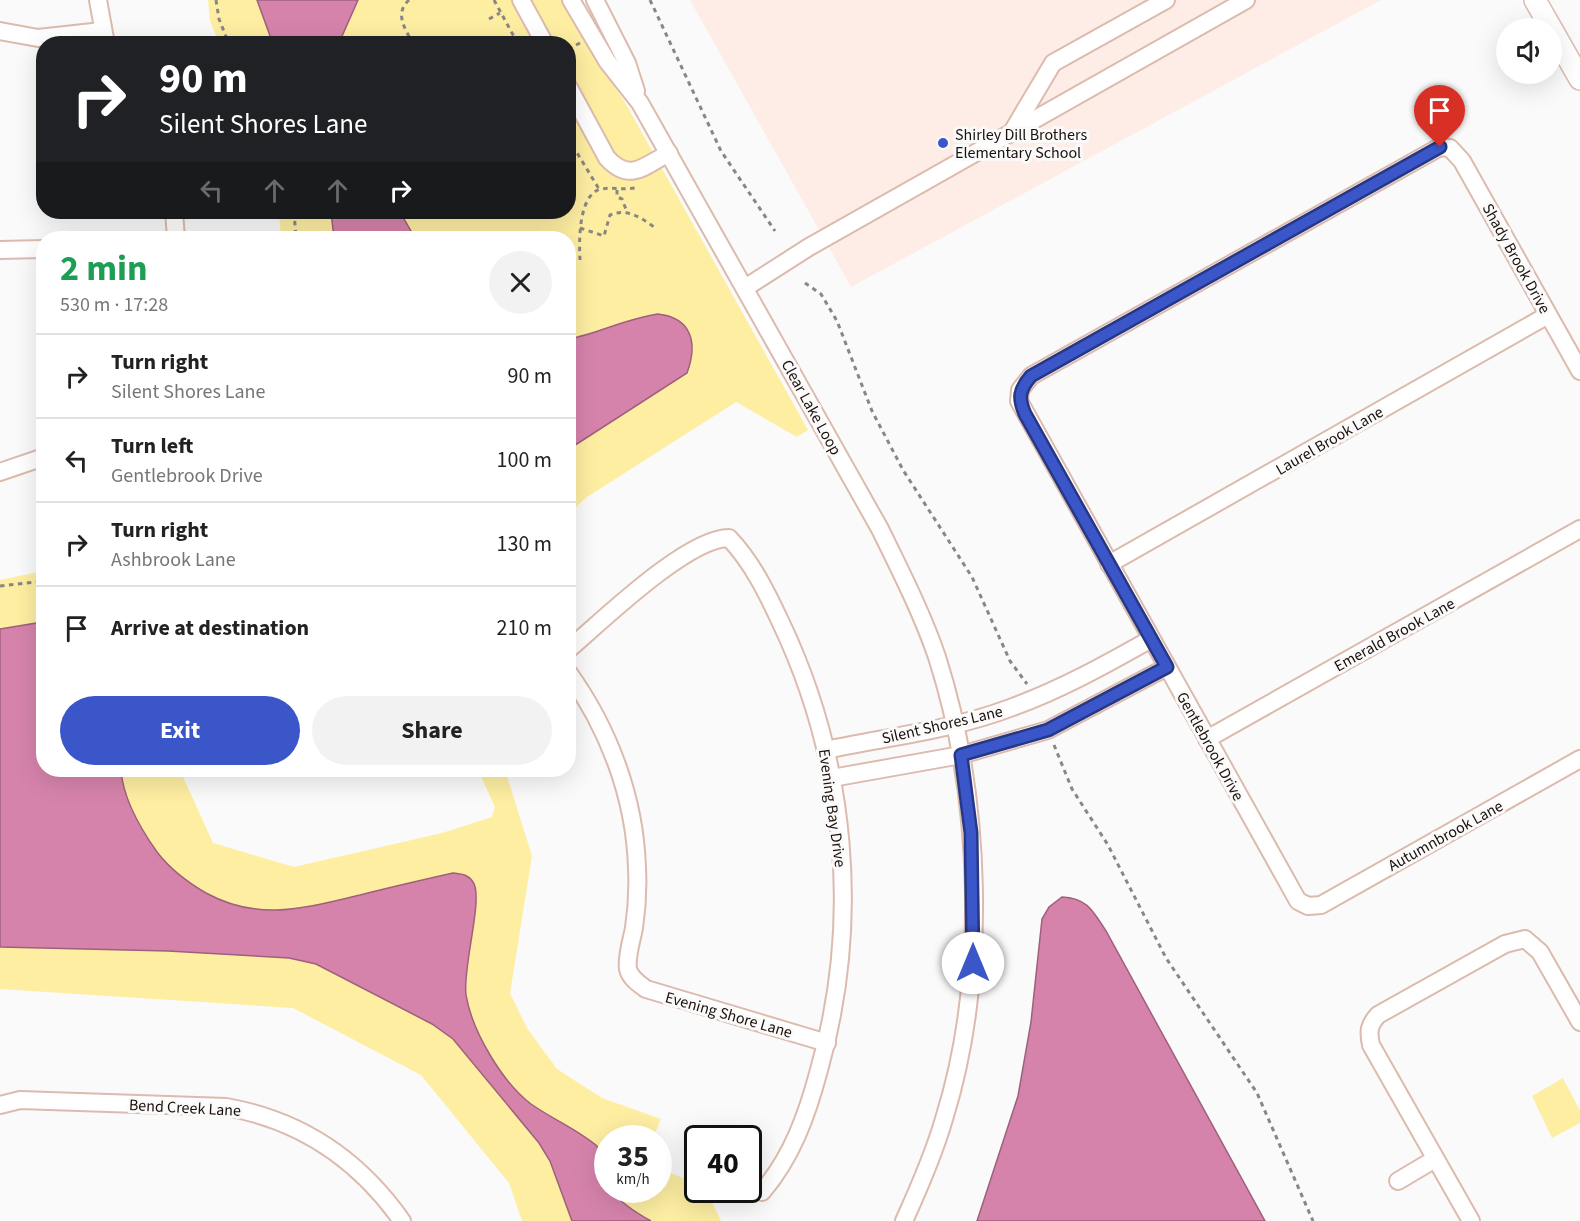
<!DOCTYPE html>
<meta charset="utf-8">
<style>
body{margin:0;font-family:"Source Sans 3",sans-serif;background:#f2f2f2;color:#222;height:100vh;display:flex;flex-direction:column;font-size:22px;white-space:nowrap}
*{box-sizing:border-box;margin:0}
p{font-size:20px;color:#767676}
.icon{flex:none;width:33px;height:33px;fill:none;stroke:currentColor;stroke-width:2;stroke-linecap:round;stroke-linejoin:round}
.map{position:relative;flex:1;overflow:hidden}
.panel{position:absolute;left:36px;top:231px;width:540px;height:546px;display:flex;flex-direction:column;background:#fff;border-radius:24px;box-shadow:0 6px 24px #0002}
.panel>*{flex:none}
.hud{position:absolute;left:36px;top:36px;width:540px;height:183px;border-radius:24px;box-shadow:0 6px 24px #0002;background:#202124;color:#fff;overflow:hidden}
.buttons{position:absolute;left:1496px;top:18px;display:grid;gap:12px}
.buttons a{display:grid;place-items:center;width:66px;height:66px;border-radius:50%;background:#fff;box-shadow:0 6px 24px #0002;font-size:30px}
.speed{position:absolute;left:594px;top:1125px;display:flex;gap:12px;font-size:30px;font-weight:700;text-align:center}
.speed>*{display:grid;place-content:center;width:78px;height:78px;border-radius:50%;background:#fff;box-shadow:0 6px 24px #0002;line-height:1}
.speed small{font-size:15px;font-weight:400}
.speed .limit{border:3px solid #111;border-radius:9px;background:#fff;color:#111}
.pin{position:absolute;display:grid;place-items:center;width:51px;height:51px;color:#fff;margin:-62px -26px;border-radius:50% 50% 50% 0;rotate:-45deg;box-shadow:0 0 6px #0007}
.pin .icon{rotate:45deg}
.me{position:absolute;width:66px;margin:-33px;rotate:0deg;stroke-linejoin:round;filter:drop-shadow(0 0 4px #0008)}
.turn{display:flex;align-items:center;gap:21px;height:126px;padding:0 24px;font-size:27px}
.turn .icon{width:78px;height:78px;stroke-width:2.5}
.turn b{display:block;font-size:42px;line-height:51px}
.lanes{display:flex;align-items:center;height:57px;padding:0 24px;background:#0003;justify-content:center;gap:30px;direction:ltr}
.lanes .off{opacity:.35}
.round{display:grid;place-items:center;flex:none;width:63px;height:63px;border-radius:32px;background:#f2f2f2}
.summary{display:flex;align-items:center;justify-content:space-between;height:102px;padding:0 24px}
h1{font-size:36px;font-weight:700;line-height:45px;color:#1e9e55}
.cta{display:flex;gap:12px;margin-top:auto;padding:12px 24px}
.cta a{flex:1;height:69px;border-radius:36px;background:#3b56c9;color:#fff;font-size:24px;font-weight:700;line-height:69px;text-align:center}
.cta a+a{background:#f2f2f2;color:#222}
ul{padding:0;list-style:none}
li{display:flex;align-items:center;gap:18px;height:84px;padding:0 24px;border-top:2px solid #e0e0e0}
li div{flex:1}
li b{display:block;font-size:22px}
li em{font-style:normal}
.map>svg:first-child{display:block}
</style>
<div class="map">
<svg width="1580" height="1221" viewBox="0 0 1580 1221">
<rect width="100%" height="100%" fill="#fafafa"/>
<polygon fill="#feede6" points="690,0 1381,0 851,287"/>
<g fill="#fdeea2">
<polygon points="208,0 561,0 627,106 808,430 797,437 736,402 587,497 569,513 568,238 281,238 279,212 568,212 568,44 219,43 210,21"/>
<polygon points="43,571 44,770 180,770 213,843 294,867 442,833 492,817 495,807 478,770 505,770 532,856 510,993 527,1028 557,1069 602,1098 661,1119 653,1138 608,1138 608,1190 658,1190 659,1169 697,1183 698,1190 712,1190 712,1202 721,1221 522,1221 509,1183 421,1075 293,1008 0,989 0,580"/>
<polygon points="1563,1078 1580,1111 1580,1123 1552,1138 1532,1096"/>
</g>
<g fill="#d683ab" stroke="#9e607b" stroke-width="1.5">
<polygon points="257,0 358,0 339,43 273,44"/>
<polygon points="331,212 400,212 415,238 334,238"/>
<path d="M658,314C692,318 698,343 687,373L569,449V339C599,333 628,318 658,314Z"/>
<path d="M43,622L44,770H121C123,799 140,828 157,852C170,869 187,882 206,893C259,922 304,908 360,895C391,887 422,880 453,873C461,874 468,874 473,882C484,897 462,969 466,995C472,1031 502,1082 531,1104C552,1119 577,1129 597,1146C604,1188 613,1200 651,1221H572L550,1161L539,1143L453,1039L432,1024L316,964L289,958L168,951L0,947V629Z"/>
<path d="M1062,897C1087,898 1093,911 1106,931L1265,1221H977L1018,1096L1031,1022L1042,919L1049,907Z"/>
</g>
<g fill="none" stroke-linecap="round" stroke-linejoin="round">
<g stroke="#dcbbae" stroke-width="20">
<g id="minor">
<polyline points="98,0 106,44"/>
<polyline points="521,0 545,44"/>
<path d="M571,0L607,61L640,103L880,529C900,570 922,613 937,657C982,798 988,978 944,1119C934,1154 919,1188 904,1221"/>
<polyline points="595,0 627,63 636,91"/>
<polyline points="0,31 38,38 102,31"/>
<path d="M568,86L607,158C630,183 644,166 669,153"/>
<polyline points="1012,132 1053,63 1166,0"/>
<polyline points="174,212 176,238"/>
<polyline points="0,250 44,249"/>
<polyline points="745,288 809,247 1246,0"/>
<polyline points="1580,371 1462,161 1450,148 1440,147 1031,376 1020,390 1019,401 1298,901 1308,906 1321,905 1580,759"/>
<polyline points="0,472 44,457"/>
<polyline points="1109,564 1548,315"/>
<path d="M568,650C602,621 687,538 729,538C752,562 767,593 781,623C847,762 861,922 819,1070C807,1115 792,1157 762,1192"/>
<path d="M568,672C609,729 635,798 637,868C638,888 637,908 634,928C632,939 626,957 628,969C630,978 639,984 646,989L827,1043"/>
<polyline points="1207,739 1580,529"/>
<path d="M826,750C887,737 952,730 1010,708C1060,690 1105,665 1151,639"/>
<polyline points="832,778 961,755 1048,730 1167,667"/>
<path d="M0,1105L20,1100L226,1107C300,1120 359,1160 402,1221"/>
<polyline points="1398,1181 1435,1159"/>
<path d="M1471,1221L1371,1045C1368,1031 1369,1025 1378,1015L1505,944L1525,939L1540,952L1580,1022"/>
</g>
</g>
<g stroke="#dcbbae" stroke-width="24">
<polyline id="major" points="1535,0 1580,79"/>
</g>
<g stroke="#8b8583" stroke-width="3" stroke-dasharray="4.5 4.5" stroke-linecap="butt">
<polyline points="216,0 219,19 229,44"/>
<path d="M409,0C394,14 405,28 413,44"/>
<polyline points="494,0 518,44"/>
<polyline points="650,0 721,151 775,231"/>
<polyline points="489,19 500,13"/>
<polyline points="568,49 580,43"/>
<polyline points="568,138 599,189"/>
<polyline points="617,190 617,197 622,199 627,212"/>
<polyline points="294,212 296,238"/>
<path d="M580,228L604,236L610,215C627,208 640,217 654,227"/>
<path d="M580,260C579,243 578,194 601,189C612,187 623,190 635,188"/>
<polyline points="805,283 821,294 837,321 872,411 903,470 972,577 1010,661 1027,684"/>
<polyline points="0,586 44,581"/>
<polyline points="1054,745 1072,789 1108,845 1166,958 1257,1093 1313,1221"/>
</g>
<use href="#minor" stroke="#fff" stroke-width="16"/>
<use href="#major" stroke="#fff" stroke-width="21"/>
</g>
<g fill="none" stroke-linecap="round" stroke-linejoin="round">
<g stroke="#263883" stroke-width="15">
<path id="route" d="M973,963L971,833L961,755L1048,730L1167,667L1025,414C1018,398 1019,390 1031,376L1440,147"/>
</g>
<use href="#route" stroke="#3b56c9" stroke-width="10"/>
</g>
<circle fill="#3b56c9" stroke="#fafafa" stroke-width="2" cx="943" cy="143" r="6"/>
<g text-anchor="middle" stroke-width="6" stroke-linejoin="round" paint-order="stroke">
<g font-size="16" fill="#1b100b" stroke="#fafafa" text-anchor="start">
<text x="955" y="140">Shirley Dill Brothers<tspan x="955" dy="18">Elementary School</tspan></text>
</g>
<g font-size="16" fill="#1b100b" stroke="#fafafa">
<text transform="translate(1517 258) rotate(61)" y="6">Shady Brook Drive</text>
<text transform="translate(812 407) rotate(61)" y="6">Clear Lake Loop</text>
<text transform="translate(1329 440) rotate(-30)" y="6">Laurel Brook Lane</text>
<text transform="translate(1394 634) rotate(-29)" y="6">Emerald Brook Lane</text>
<text transform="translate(942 724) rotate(-13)" y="6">Silent Shores Lane</text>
<text transform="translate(1211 746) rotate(61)" y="6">Gentlebrook Drive</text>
<text transform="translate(833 808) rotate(82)" y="6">Evening Bay Drive</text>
<text transform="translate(1445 835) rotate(-29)" y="6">Autumnbrook Lane</text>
<text transform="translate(729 1014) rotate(16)" y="6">Evening Shore Lane</text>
<text transform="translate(185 1107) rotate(3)" y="6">Bend Creek Lane</text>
</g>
</g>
</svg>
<div class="buttons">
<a><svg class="icon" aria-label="sound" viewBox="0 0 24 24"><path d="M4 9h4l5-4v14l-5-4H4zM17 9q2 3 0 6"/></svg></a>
</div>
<div class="speed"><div>35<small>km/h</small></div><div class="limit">40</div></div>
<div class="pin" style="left:1440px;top:147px;background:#d93025"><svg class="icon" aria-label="arrive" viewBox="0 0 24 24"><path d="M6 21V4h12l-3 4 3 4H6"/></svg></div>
<svg class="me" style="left:973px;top:963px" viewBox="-20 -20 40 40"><circle r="19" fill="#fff"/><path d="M0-13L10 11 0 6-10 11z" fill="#3b56c9"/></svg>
<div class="hud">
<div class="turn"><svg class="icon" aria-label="right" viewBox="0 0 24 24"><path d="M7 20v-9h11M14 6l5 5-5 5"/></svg><div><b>90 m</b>Silent Shores Lane</div></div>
<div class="lanes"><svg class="icon off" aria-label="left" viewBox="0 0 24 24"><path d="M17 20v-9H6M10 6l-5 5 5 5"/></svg><svg class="icon off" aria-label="ahead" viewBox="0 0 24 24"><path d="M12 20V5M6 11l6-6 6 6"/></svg><svg class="icon off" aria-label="ahead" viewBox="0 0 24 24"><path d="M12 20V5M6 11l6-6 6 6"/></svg><svg class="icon" aria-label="right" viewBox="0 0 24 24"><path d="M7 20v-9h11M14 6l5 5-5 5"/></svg></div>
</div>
<section class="panel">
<div class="summary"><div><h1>2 min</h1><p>530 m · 17:28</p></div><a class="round"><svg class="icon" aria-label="close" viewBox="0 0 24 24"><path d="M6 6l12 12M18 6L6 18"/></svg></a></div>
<ul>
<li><svg class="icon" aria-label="right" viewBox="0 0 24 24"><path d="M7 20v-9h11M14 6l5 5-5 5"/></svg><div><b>Turn right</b><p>Silent Shores Lane</p></div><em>90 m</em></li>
<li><svg class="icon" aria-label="left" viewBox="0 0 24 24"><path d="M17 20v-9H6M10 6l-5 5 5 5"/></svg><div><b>Turn left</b><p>Gentlebrook Drive</p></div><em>100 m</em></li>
<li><svg class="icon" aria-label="right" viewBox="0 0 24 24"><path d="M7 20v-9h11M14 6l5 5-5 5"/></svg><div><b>Turn right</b><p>Ashbrook Lane</p></div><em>130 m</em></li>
<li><svg class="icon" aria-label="arrive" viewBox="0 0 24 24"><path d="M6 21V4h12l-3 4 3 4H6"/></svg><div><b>Arrive at destination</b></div><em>210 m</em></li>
</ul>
<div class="cta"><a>Exit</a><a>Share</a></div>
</section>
</div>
